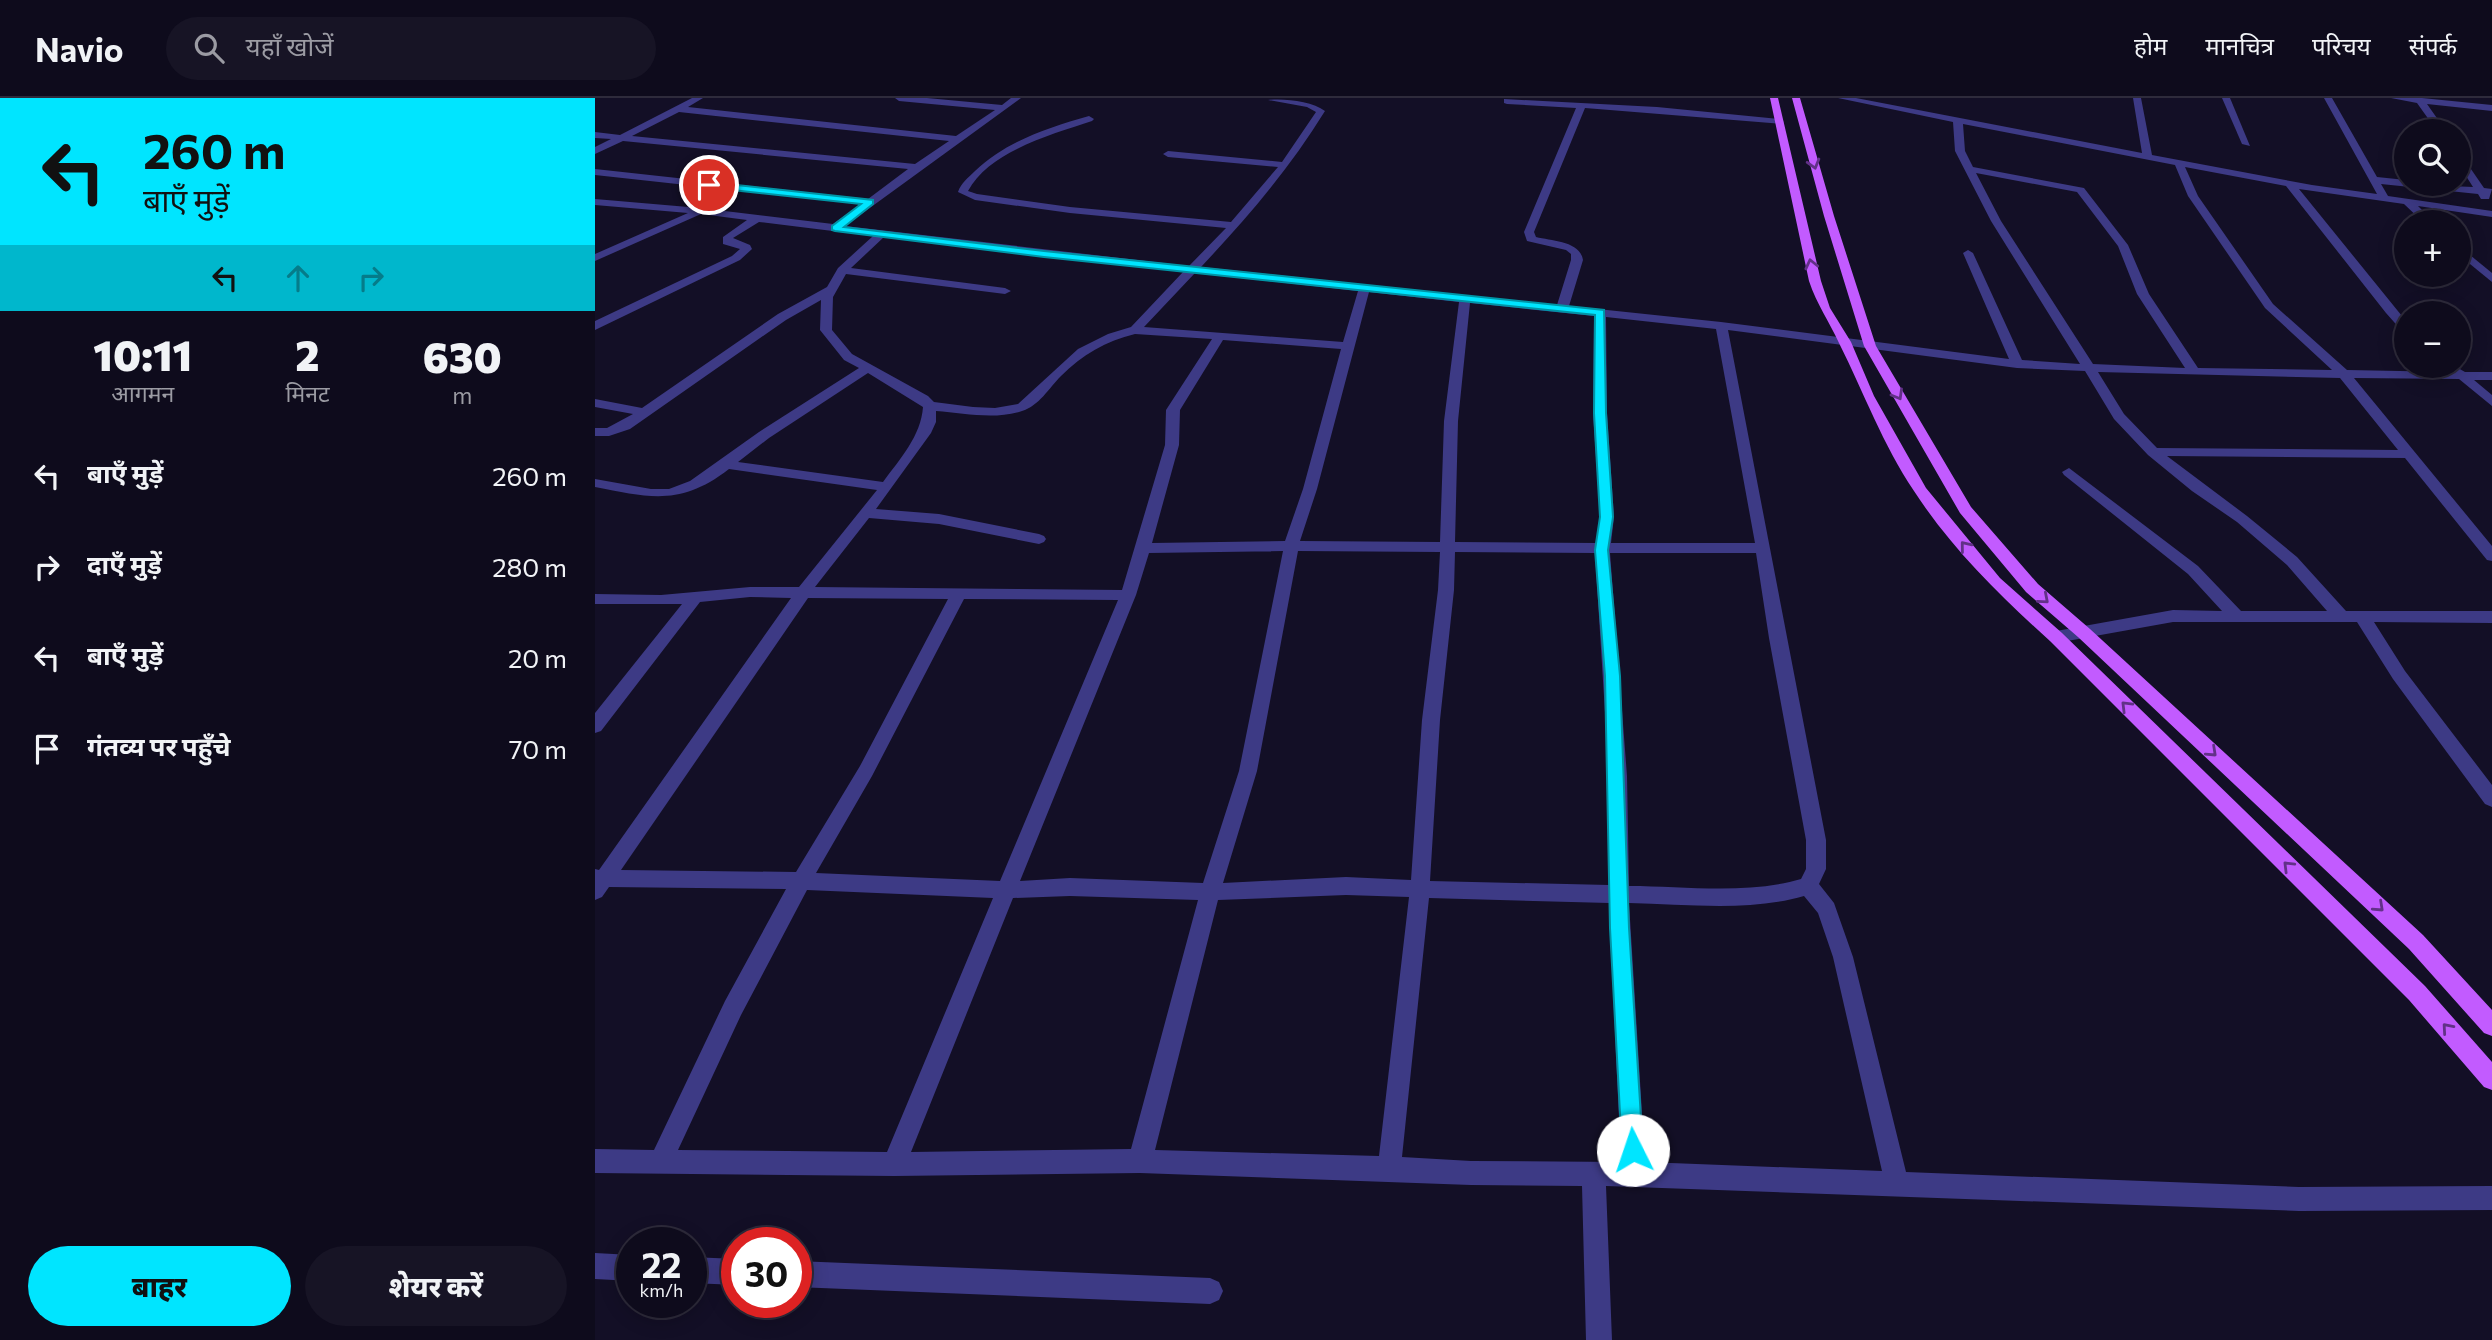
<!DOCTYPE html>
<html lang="hi">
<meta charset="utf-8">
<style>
body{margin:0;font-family:Commissioner,"Noto Sans Devanagari",sans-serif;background:#171425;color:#f1f3f6;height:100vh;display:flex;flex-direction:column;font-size:26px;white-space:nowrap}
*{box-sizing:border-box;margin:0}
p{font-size:23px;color:#9b9ba3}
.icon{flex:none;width:38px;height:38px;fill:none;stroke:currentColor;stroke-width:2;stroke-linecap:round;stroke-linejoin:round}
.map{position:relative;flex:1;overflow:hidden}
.drawer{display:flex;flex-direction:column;background:#0e0b1c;width:595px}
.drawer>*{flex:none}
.guide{background:#00e5ff;color:#111;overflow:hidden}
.buttons{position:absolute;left:1799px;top:21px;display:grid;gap:14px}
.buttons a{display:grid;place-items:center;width:77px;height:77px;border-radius:50%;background:#0e0b1c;box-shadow:0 4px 18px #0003,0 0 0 2px #2e2b3b;font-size:35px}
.speed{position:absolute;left:21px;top:1129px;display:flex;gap:14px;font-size:35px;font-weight:700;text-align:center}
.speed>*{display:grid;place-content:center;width:91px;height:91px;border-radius:50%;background:#0e0b1c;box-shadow:0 4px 18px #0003,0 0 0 2px #2e2b3b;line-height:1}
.speed small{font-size:18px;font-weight:400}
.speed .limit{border:10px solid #d22;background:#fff;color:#111}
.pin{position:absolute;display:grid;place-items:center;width:60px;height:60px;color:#fff;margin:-30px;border:4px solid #fff;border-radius:50%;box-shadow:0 2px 7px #0007}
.me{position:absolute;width:77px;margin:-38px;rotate:356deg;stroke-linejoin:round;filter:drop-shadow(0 0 5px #0008)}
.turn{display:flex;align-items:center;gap:24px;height:147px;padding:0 28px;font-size:32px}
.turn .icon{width:91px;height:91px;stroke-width:2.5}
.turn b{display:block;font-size:49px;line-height:60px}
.lanes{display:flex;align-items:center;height:66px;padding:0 28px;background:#0003;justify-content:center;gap:35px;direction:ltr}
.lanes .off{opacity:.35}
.eta{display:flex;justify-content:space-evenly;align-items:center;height:119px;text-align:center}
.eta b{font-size:42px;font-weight:800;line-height:49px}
.button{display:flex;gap:14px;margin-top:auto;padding:14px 28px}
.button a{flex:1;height:80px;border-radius:42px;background:#00e5ff;color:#111;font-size:28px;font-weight:800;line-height:80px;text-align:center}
.button a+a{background:#171425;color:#f1f3f6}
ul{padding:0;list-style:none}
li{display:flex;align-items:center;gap:21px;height:91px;padding:0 28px}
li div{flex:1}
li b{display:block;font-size:26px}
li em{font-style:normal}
header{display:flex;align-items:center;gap:42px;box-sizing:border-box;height:98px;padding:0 35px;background:#0e0b1c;border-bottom:2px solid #2e2b3b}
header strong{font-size:33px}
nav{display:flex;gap:38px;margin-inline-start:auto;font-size:24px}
.search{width:490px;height:63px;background:#171425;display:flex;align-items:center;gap:18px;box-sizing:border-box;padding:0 24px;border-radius:38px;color:#9b9ba3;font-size:26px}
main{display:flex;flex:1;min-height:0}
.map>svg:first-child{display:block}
</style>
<header>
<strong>Navio</strong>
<div class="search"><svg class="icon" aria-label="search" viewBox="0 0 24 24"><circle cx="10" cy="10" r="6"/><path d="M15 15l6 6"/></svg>यहाँ खोजें</div>
<nav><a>होम</a><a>मानचित्र</a><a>परिचय</a><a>संपर्क</a></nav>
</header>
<main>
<section class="drawer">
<div class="guide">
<div class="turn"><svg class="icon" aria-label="left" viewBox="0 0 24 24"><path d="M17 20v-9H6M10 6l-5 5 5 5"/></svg><div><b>260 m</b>बाएँ मुड़ें</div></div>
<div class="lanes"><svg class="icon" aria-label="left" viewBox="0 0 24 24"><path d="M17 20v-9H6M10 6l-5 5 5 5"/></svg><svg class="icon off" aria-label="ahead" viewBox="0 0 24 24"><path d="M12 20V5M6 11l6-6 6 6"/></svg><svg class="icon off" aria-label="right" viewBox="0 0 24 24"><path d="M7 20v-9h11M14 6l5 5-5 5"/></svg></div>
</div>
<div class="eta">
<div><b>10:11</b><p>आगमन</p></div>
<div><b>2</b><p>मिनट</p></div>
<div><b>630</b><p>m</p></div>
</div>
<ul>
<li><svg class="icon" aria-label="left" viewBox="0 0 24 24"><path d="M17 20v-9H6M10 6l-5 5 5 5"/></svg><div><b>बाएँ मुड़ें</b></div><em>260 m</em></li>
<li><svg class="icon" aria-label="right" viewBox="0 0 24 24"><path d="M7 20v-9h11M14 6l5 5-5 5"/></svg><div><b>दाएँ मुड़ें</b></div><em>280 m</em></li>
<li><svg class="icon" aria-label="left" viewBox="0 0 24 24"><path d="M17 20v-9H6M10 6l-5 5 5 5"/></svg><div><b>बाएँ मुड़ें</b></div><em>20 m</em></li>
<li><svg class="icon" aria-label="arrive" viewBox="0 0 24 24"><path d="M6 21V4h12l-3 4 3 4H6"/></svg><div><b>गंतव्य पर पहुँचे</b></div><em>70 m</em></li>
</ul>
<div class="button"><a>बाहर</a><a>शेयर करें</a></div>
</section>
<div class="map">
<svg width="1897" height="1242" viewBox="0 0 1897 1242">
<rect width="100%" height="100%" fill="#130f26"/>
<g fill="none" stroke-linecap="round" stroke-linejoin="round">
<g fill="#3d3a85" fill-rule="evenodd">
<path d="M97,0H108L93,9L361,38L400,12L304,3L300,0H332L407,7L416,0H426L250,128L594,168L631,130L475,115L380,102L363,94C366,85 373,80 380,73C412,43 452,30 494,18L499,21L497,23C458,36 394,53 373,93L382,96L475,109L636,124L683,69L573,59L568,56L573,53L687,64L721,14L712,9L673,2C688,0 717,3 730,13C695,70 652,120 606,169L962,207L976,162V156L971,152L932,143L929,134L981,10L912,6L909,5V1L1062,9L1184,21L1189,24L1187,26L990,10L939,134L941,139C957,143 985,143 988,162L974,208L1126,224L1414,261L1368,155L1373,152L1378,155L1427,262L1485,266L1396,123L1360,53L1358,24L1243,0H1261L1547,55L1538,0H1546L1557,57L1717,87L1782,96L1729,0H1737L1782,79L1811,82V86L1878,89L1864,67V57L1867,58L1889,90L1897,91L1894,101H1886L1883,96L1786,86L1793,98L1897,113V119L1823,108L1839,124H1828L1809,106L1704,91L1811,223V234L1807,233L1791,215L1691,88L1590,69L1603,98L1678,206L1752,272L1857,274L1863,270L1870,274H1897V282H1879L1897,297V308L1864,281L1759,280L1897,448V463L1892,462L1810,360L1572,358L1652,418L1702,459L1751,513H1897V525L1779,524L1810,573L1897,687V709L1890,706L1798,581L1762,524H1578L1461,545L1455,543L1453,539L1455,535L1461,533L1578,512L1627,513L1593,476L1469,377L1467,374L1474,370L1603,468L1646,513H1732L1692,467L1642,424L1597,393L1553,357L1519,321L1490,273L1422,270L1133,232L1231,742V771L1224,786L1239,805L1258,859L1311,1074L1704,1089L1897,1088V1112L1704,1113L1011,1088L1017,1242H991L987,1088L876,1087L545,1075L299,1078L0,1075V1051L59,1052L130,903L191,791L14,789L7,799L0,802V771L4,772L196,500L155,499L105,504L6,633L0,635V615L87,506H0V496L66,497L155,489H204L282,392L134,371C86,408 56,400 0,389V381L56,391H74L95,383L164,334L264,270L249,262L225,232L226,202L191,222L35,331L14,338H0V330H12L38,316L0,309V301L47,310L183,216L232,189L243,170L278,138L164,124L138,140L155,147L157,151L145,162L0,232V223L137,158L145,151L128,146V139L152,122L106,116L0,163V156L93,115L0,107V101L105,110L238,126L266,106L0,77V71L273,101L313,71L28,43L0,56V49L16,41L0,40V34L25,37ZM84,14L354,43L320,66L37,38ZM1368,26L1580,67L1593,98L1670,210L1737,272L1603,270L1554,196L1533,147L1489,90L1378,69L1370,53ZM1381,75L1482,94L1523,148L1542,196L1590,270L1498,266L1406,123ZM289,139L588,174L536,229L513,236L483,251L423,306L400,310L378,309L339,304L333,298L257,256L237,232L238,199L251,176L410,196L416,193L410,190L256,170ZM600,175L763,193L748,244L549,229ZM774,194L864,204L849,323L845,444L705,443L722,391ZM875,205L999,218L998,315L1005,419L1001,445L860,444L863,323ZM1011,219L1121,231L1160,445H1016L1019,419L1012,315ZM540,236L617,241L571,312L570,347L527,492L220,489L274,420L344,426L444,446L449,444L451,441L449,438L444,436L344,416L281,411L336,335L341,324V313C369,315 399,322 427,313C444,308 454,290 466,278C487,257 511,243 540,236ZM628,242L746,251L708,391L690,443L557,445L584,347L585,312ZM1503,274L1745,280L1803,352L1562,350L1529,316ZM273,275L328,309C326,338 305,361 288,384L143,364L174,340ZM688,453L644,673L608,785L475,780L425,783L541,497L554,455ZM703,453L845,454L843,492L827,622L816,782L751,779L628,785L662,673ZM860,454L1000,455L1014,678V787L835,783L845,622L859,492ZM1015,455H1161L1174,540L1211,742V771L1206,781C1152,797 1089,788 1034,788L1032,678ZM213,500L353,501L265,668L201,774L26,772ZM369,501L523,502L405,783L221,775L277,678ZM212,792L398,800L292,1054L83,1052L146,917ZM751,797L814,799L784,1058L560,1052L623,802ZM475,798L603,802L536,1051L316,1054L418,800ZM1209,798L1223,815L1238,859L1287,1073L1050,1064L1034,805C1091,806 1154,814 1209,798ZM834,800L1014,805L1026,1064L876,1063L807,1059Z"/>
<polygon points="1627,0 1635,0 1655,48 1647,46"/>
<polygon points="1796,0 1827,0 1897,7 1897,13 1832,6 1851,33 1842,33 1822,5"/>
<polygon points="1864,148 1897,175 1897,184 1864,157"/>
<polygon points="0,1155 37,1157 37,1183 0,1181"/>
<polygon points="96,1159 142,1161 142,1187 96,1185"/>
<polygon points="201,1163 615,1180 624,1184 628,1193 624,1202 615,1206 201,1189"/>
</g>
<g fill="#c25bff" fill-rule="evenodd">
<path d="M1175,0H1183L1226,183L1235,210L1256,244L1279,298L1331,390L1405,480L1467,535L1830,888L1897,964V992L1889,989L1814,902L1455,543C1405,498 1356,450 1319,393C1288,347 1269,295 1244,245C1234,223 1222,207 1214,183Z"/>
<polygon points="1197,0 1205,0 1239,118 1281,248 1376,409 1443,486 1495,531 1828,837 1897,912 1897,938 1889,935 1814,851 1483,539 1431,494 1365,415 1269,248 1229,118"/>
</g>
</g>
<defs><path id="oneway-chevron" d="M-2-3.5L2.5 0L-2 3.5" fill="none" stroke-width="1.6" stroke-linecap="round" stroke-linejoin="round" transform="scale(1.75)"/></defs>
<g stroke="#623188">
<use href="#oneway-chevron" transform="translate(1219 66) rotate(74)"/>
<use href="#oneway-chevron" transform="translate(1216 166) rotate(-103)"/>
<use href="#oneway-chevron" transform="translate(1303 297) rotate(60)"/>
<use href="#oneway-chevron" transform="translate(1370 448) rotate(-129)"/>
<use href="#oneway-chevron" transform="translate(1449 501) rotate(41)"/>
<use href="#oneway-chevron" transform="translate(1531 608) rotate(-135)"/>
<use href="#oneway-chevron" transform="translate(1617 654) rotate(43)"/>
<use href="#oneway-chevron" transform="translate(1693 768) rotate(-135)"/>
<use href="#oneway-chevron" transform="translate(1784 809) rotate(43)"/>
<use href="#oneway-chevron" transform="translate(1852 930) rotate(-131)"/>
</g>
<polygon fill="#00e5ff" stroke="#0095a6" stroke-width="2" points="114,84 278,102 278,106 249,129 449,153 1009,212 1011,315 1018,419 1013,452 1025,578 1034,830 1048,1052 1045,1059 1038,1062 1030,1059 1027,1052 1015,830 1010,578 1000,452 1005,419 999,315 1000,217 449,159 240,133 237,132 237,128 266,106 110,89 110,85"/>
</svg>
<div class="buttons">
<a><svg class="icon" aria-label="search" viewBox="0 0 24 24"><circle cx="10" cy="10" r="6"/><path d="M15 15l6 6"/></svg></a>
<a>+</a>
<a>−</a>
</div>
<div class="speed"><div>22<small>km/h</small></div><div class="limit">30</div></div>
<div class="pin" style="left:114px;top:87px;background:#d93025"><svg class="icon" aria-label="arrive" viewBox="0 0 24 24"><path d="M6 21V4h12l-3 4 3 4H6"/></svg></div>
<svg class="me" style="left:1038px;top:1052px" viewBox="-20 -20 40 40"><circle r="19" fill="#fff"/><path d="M0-13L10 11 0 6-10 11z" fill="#00e5ff"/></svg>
</div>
</main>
